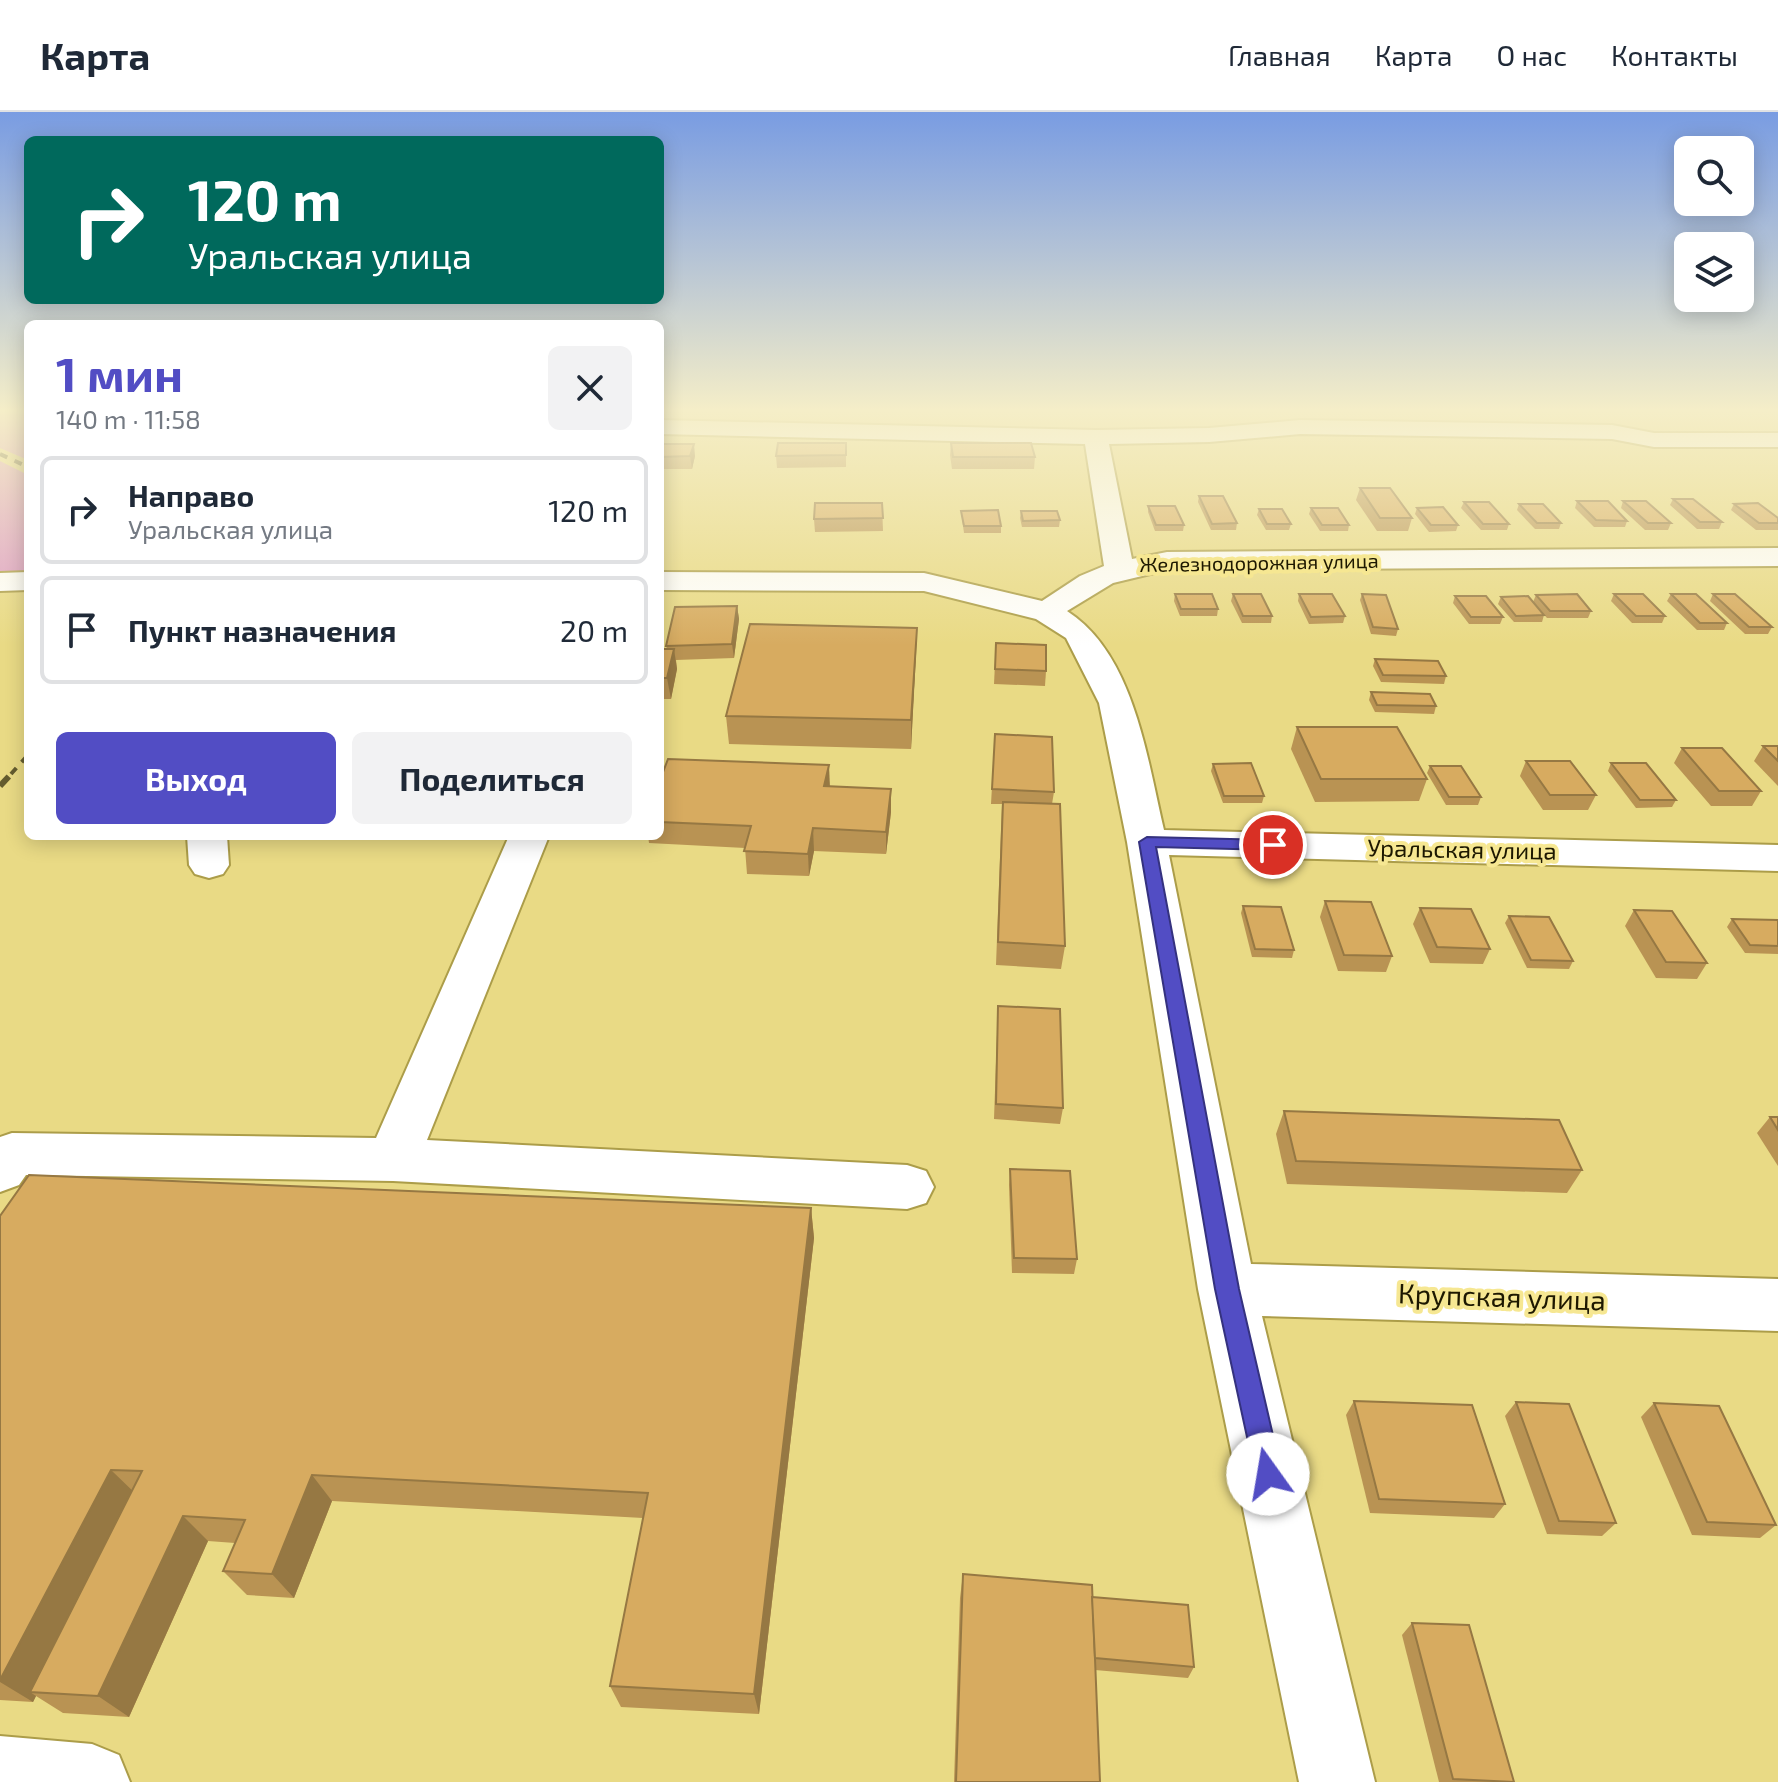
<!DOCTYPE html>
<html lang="ru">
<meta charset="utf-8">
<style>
body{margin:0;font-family:"Exo 2",sans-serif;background:#f2f2f3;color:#1f2937;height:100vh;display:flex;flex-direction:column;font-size:30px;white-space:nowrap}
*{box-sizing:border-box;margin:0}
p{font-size:26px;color:#747a83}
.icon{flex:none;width:44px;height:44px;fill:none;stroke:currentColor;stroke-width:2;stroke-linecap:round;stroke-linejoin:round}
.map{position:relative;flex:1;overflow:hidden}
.side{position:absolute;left:24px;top:208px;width:640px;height:520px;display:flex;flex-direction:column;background:#fff;border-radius:12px;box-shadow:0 4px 20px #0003}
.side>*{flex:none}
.banner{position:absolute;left:24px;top:24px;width:640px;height:168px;border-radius:12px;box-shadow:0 4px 20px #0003;background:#00695c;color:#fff;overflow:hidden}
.fabs{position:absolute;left:1674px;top:24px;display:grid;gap:16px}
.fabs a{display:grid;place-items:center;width:80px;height:80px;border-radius:12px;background:#fff;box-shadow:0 4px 20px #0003;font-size:40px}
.pin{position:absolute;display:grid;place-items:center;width:68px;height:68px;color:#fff;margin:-34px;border:4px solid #fff;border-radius:50%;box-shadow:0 2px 8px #0007}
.me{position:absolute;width:88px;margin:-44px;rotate:347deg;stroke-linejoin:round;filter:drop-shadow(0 0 6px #0008)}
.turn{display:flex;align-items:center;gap:28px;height:168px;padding:0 32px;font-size:36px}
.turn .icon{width:104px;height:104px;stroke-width:2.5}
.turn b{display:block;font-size:56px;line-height:68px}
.round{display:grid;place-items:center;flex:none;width:84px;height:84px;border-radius:12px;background:#f2f2f3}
.head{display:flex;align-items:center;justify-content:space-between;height:136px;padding:0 32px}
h1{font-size:48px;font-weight:700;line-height:60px;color:#524dc4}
.primary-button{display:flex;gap:16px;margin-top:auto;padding:16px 32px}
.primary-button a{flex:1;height:92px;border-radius:12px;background:#524dc4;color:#fff;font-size:32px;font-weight:700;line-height:92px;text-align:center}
.primary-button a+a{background:#f2f2f3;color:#1f2937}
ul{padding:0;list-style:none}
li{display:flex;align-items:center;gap:24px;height:108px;margin:0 16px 12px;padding:0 16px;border:4px solid #e0e1e3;border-radius:12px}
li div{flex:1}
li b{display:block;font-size:30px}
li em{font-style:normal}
header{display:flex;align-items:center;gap:48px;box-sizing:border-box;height:112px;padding:0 40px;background:#fff;border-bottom:2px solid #e0e1e3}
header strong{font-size:38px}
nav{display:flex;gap:44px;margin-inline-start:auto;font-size:28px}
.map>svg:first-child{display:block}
</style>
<header>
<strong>Карта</strong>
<nav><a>Главная</a><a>Карта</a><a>О нас</a><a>Контакты</a></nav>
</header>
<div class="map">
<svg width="1778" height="1670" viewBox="0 0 1778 1670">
<rect width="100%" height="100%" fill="#e9da85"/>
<g fill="#dd9cc7">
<polygon points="0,299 28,299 28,348 0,336"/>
<polygon points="0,349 28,363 28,460 0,460"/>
</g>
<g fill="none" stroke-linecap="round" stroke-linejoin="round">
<g stroke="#ac9d49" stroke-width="4">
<g id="minor">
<path d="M660,308L1096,318L1209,316L1300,308L1612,313L1654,321H1778V335H1654L1612,327L1300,322L1209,330L1109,332L1132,447L1167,440L1778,436V454L1167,458L1113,471L1067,499C1134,542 1147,646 1164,718L1778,733V759L1169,743L1251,1152L1778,1167V1219L1262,1204L1375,1670H1299L1198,1177L1127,730L1099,591L1066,526L1036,507L924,479L660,478V460L924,461L1042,489L1080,464L1104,454L1085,332L660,322Z"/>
<polygon points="28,460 28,478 0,479 0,461"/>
<polygon points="187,724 227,724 229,753 223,762 209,766 195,762 189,753"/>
<polygon points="509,724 549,724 427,1028 907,1053 926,1059 934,1075 926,1091 907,1097 393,1069 26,1063 19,1073 0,1080 0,1025 12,1021 376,1026"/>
<polygon points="0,1624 92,1632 119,1643 130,1670 0,1670"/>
</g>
</g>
<use href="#minor" fill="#fff" fill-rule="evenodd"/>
<g stroke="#645c2f" stroke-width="4" stroke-dasharray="8 8" stroke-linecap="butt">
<polyline points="0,342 28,355"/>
<polyline points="11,662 28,643"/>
</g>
<polyline stroke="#645c2f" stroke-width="6" stroke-dasharray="13 13" stroke-linecap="butt" points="0,674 13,660"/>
</g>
<g fill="#b99353">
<polygon points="846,331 846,355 777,356 776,344"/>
<polygon points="951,331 1035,345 1034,357 952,357 950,343"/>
<polygon points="660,332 695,344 692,357 660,357"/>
<polygon points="1360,376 1412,406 1408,419 1377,419 1356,388"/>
<polygon points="1199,384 1237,411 1236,418 1211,418 1198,390"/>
<polygon points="1673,387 1722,410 1719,417 1697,417 1670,393"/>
<polygon points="1577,389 1627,409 1625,415 1594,415 1575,396"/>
<polygon points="1623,389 1671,411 1668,418 1645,418 1621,396"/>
<polygon points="1464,390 1509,412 1507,418 1481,418 1461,396"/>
<polygon points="882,391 883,419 815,420 814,407"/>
<polygon points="1519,392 1561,411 1559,417 1535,417 1517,398"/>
<polygon points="1734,392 1778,406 1778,418 1756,418 1731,398"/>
<polygon points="1148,394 1184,413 1183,419 1155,419 1148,400"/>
<polygon points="1311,396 1349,413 1348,419 1320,419 1309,402"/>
<polygon points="1417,396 1458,413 1456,419 1429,420 1415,402"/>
<polygon points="1259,397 1291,412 1289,418 1266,418 1257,403"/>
<polygon points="961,399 1001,414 1001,421 964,421"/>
<polygon points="1021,399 1060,408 1059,415 1022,415 1020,406"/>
<polygon points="1175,482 1218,497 1217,504 1180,504 1174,489"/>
<polygon points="1233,482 1272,504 1271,511 1242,511 1231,489"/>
<polygon points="1299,482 1345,504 1343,511 1309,512 1298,489"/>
<polygon points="1362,482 1398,517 1396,524 1371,522 1360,488"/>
<polygon points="1614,482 1665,504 1662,511 1632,511 1611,489"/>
<polygon points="1671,482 1727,511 1724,518 1697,518 1667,489"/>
<polygon points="1713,482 1772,515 1768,522 1745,522 1710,489"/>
<polygon points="1536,483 1591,499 1588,506 1547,506 1533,490"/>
<polygon points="1455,484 1503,505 1500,512 1469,512 1453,491"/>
<polygon points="1501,485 1544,503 1542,510 1514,510 1498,492"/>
<polygon points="737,494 739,507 734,546 676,548 677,557 671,587 660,587 660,537 667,537 666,534"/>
<polygon points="917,516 911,637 729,632 726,604"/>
<polygon points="996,531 1046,559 1045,574 994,572"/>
<polygon points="1375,547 1446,564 1444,572 1381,570 1373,554"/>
<polygon points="1371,580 1436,594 1434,602 1375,600 1369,588"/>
<polygon points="1297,615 1427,667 1419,689 1315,690 1291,637"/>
<polygon points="995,622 1054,680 1052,692 1065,834 1061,857 996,853 1002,692 991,692"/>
<polygon points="1763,634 1778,634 1778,674 1754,649"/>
<polygon points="1682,636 1761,679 1752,694 1711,694 1674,651"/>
<polygon points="1526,649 1596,683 1588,698 1543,698 1520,664"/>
<polygon points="1611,651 1676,688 1672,695 1636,696 1608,659"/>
<polygon points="1213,652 1264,684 1262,691 1223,691 1211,659"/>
<polygon points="1430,654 1481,685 1478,693 1446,693 1427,661"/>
<polygon points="660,668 891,677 891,700 886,742 814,739 809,764 747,762 745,736 649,731 648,724 660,724"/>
<polygon points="1325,789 1392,844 1386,860 1338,859 1320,805"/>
<polygon points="1243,794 1294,838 1292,846 1252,845 1241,801"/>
<polygon points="1420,796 1490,837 1483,852 1430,851 1413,812"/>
<polygon points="1634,798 1707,851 1697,867 1656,866 1625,814"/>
<polygon points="1509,804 1573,849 1569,857 1527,856 1505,811"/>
<polygon points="1732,807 1778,808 1778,842 1745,841 1727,815"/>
<polygon points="998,894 1063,996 1060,1012 994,1007"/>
<polygon points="1284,999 1582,1058 1567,1081 1287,1072 1276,1022"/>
<polygon points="1770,1005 1778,1005 1778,1054 1757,1021"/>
<polygon points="1010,1057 1077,1147 1074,1162 1012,1161 1009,1073"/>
<polygon points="811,1096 814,1126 759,1602 621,1595 610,1574 643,1406 332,1389 294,1486 247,1483 223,1459 235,1431 208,1429 129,1605 63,1601 36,1584 33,1590 0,1588 0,1104"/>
<polygon points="1354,1289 1505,1392 1494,1406 1370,1401 1346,1303"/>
<polygon points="1516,1290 1616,1411 1602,1424 1547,1422 1505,1304"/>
<polygon points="1654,1291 1776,1413 1760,1426 1692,1423 1641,1305"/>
<polygon points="963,1462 1092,1485 1194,1555 1188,1566 1095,1558 1100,1670 954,1670 960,1486"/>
<polygon points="1412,1511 1510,1670 1439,1670 1402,1523"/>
</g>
<g fill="#967843">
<polygon points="694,332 695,344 692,357 690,344"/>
<polygon points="737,494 739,507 734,546 732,532"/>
<polygon points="917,516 916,543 911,637 911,608"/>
<polygon points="674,537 677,557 671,587 667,566"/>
<polygon points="829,653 830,676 824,674"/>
<polygon points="891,677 891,700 886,742 886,720"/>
<polygon points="813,716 814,739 809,764 808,742"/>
<polygon points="811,1096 814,1126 759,1602 754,1582"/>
<polygon points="111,1358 138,1384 30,1580 36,1584 33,1590 0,1570 0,1568"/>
<polygon points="312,1363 332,1389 294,1486 272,1462"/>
<polygon points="183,1404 208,1429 129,1605 98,1584"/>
</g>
<g fill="#d7ab60" stroke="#967843" stroke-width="2">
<polygon points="778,331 846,331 846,343 776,344"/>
<polygon points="951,331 1031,331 1035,345 953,345"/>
<polygon points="660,332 694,332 690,344 660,345"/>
<polygon points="1360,376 1390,376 1412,406 1380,406"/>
<polygon points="1199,384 1223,384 1237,411 1212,412"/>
<polygon points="1673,387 1693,387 1722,410 1700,410"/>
<polygon points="1577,389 1608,389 1627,409 1596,408"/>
<polygon points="1623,389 1646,389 1671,411 1648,411"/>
<polygon points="1464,390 1489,390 1509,412 1483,412"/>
<polygon points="815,391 882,391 883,406 814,407"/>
<polygon points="1758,391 1778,406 1778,411 1759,411 1734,392"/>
<polygon points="1519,392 1543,392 1561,411 1537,411"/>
<polygon points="1148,394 1175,394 1184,413 1156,413"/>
<polygon points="1443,395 1458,413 1431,413 1417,396"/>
<polygon points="1311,396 1338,396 1349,413 1322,413"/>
<polygon points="1259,397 1282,397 1291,412 1267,412"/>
<polygon points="998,398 1001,414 964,414 961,399"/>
<polygon points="1021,399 1057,399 1060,408 1023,409"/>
<polygon points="1175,482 1212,482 1218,497 1181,497"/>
<polygon points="1233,482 1261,482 1272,504 1243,504"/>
<polygon points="1299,482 1332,482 1345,504 1311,505"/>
<polygon points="1362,482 1386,483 1398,517 1373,515"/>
<polygon points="1577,482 1591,499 1550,499 1536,483"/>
<polygon points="1614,482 1643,482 1665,504 1636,504"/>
<polygon points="1671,482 1696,482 1727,511 1700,511"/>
<polygon points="1713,482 1735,482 1772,515 1749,515"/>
<polygon points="1455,484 1486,484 1503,505 1471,505"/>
<polygon points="1528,484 1544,503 1516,504 1501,485"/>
<polygon points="737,494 732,532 666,534 675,495"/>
<polygon points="750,512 917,516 911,608 726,604"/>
<polygon points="996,531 1046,533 1046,559 995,557"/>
<polygon points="660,537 674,537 667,566 660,566"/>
<polygon points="1375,547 1438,549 1446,564 1383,563"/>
<polygon points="1371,580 1430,582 1436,594 1377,593"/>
<polygon points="1297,615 1397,615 1427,667 1321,667"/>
<polygon points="995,622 1052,625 1054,680 992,677"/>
<polygon points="1763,634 1778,634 1778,649"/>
<polygon points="1682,636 1722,636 1761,679 1719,679"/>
<polygon points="668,647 829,653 824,674 891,677 886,720 813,716 808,742 744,739 751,714 660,710 660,668"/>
<polygon points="1526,649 1570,649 1596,683 1550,683"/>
<polygon points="1251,651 1264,684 1224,684 1213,652"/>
<polygon points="1611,651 1646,651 1676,688 1640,688"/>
<polygon points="1430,654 1461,654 1481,685 1449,685"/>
<polygon points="1003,690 1060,692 1065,834 998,830"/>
<polygon points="1325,789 1371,790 1392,844 1344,843"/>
<polygon points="1243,794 1281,795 1294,838 1255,837"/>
<polygon points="1420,796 1471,797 1490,837 1437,835"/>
<polygon points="1634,798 1672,799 1707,851 1666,850"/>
<polygon points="1509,804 1549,805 1573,849 1531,848"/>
<polygon points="1732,807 1778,808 1778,834 1750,833"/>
<polygon points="998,894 1060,897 1063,996 996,992"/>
<polygon points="1284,999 1559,1008 1582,1058 1296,1049"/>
<polygon points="1770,1005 1778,1005 1778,1018"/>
<polygon points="1010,1057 1070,1059 1077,1147 1014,1146"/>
<polygon points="29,1063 811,1096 754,1582 610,1574 648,1381 312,1363 272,1462 223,1459 245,1408 183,1404 98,1584 30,1580 142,1359 111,1358 0,1568 0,1104"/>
<polygon points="1354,1289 1472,1293 1505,1392 1379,1387"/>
<polygon points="1516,1290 1569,1292 1616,1411 1559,1409"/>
<polygon points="1654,1291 1719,1294 1776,1413 1707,1410"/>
<polygon points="963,1462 1092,1473 1100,1670 956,1670"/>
<polygon points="1092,1485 1188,1493 1194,1555 1095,1546"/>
<polygon points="1412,1511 1469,1513 1514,1670 1453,1667"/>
</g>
<linearGradient id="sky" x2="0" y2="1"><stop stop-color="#799ce2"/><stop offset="0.56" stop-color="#f5eec8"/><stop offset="1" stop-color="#f5eec8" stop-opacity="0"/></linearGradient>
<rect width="1778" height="533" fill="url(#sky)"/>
<polygon fill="#524dc4" stroke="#35327f" stroke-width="2" points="1147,725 1273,728 1281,733 1273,738 1156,735 1239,1177 1282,1362 1278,1372 1268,1376 1259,1372 1255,1362 1215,1177 1139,730"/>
<g text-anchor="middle" stroke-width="8" stroke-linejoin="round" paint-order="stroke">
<g font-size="20" fill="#1d1800" stroke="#f6e792">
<text transform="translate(1259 451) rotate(-1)" y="7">Железнодорожная улица</text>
</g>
<g font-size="24" fill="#1d1800" stroke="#f6e792">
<text transform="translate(1462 738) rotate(1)" y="8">Уральская улица</text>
</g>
<g font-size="28" fill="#1d1800" stroke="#f6e792">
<text transform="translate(1502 1185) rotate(2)" y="10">Крупская улица</text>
</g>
</g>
</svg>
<div class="fabs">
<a><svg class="icon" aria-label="search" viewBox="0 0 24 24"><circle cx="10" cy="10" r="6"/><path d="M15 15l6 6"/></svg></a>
<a><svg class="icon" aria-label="layers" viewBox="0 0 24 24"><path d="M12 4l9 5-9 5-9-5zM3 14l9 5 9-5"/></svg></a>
</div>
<div class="pin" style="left:1273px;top:733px;background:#d93025"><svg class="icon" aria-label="arrive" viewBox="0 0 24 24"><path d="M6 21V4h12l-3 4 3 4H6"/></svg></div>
<svg class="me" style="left:1268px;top:1362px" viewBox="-20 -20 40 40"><circle r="19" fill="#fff"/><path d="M0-13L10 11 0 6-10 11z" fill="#524dc4"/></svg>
<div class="banner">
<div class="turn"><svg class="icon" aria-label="right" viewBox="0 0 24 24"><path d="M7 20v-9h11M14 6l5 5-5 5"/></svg><div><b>120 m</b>Уральская улица</div></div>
</div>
<section class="side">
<div class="head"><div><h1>1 мин</h1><p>140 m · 11:58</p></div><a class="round"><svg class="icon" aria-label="close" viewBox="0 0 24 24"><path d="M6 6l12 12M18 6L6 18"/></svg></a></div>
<ul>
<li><svg class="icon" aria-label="right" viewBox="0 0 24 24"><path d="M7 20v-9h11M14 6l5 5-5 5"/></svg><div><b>Направо</b><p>Уральская улица</p></div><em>120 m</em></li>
<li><svg class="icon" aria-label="arrive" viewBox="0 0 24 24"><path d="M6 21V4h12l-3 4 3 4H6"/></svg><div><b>Пункт назначения</b></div><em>20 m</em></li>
</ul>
<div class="primary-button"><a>Выход</a><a>Поделиться</a></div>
</section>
</div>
